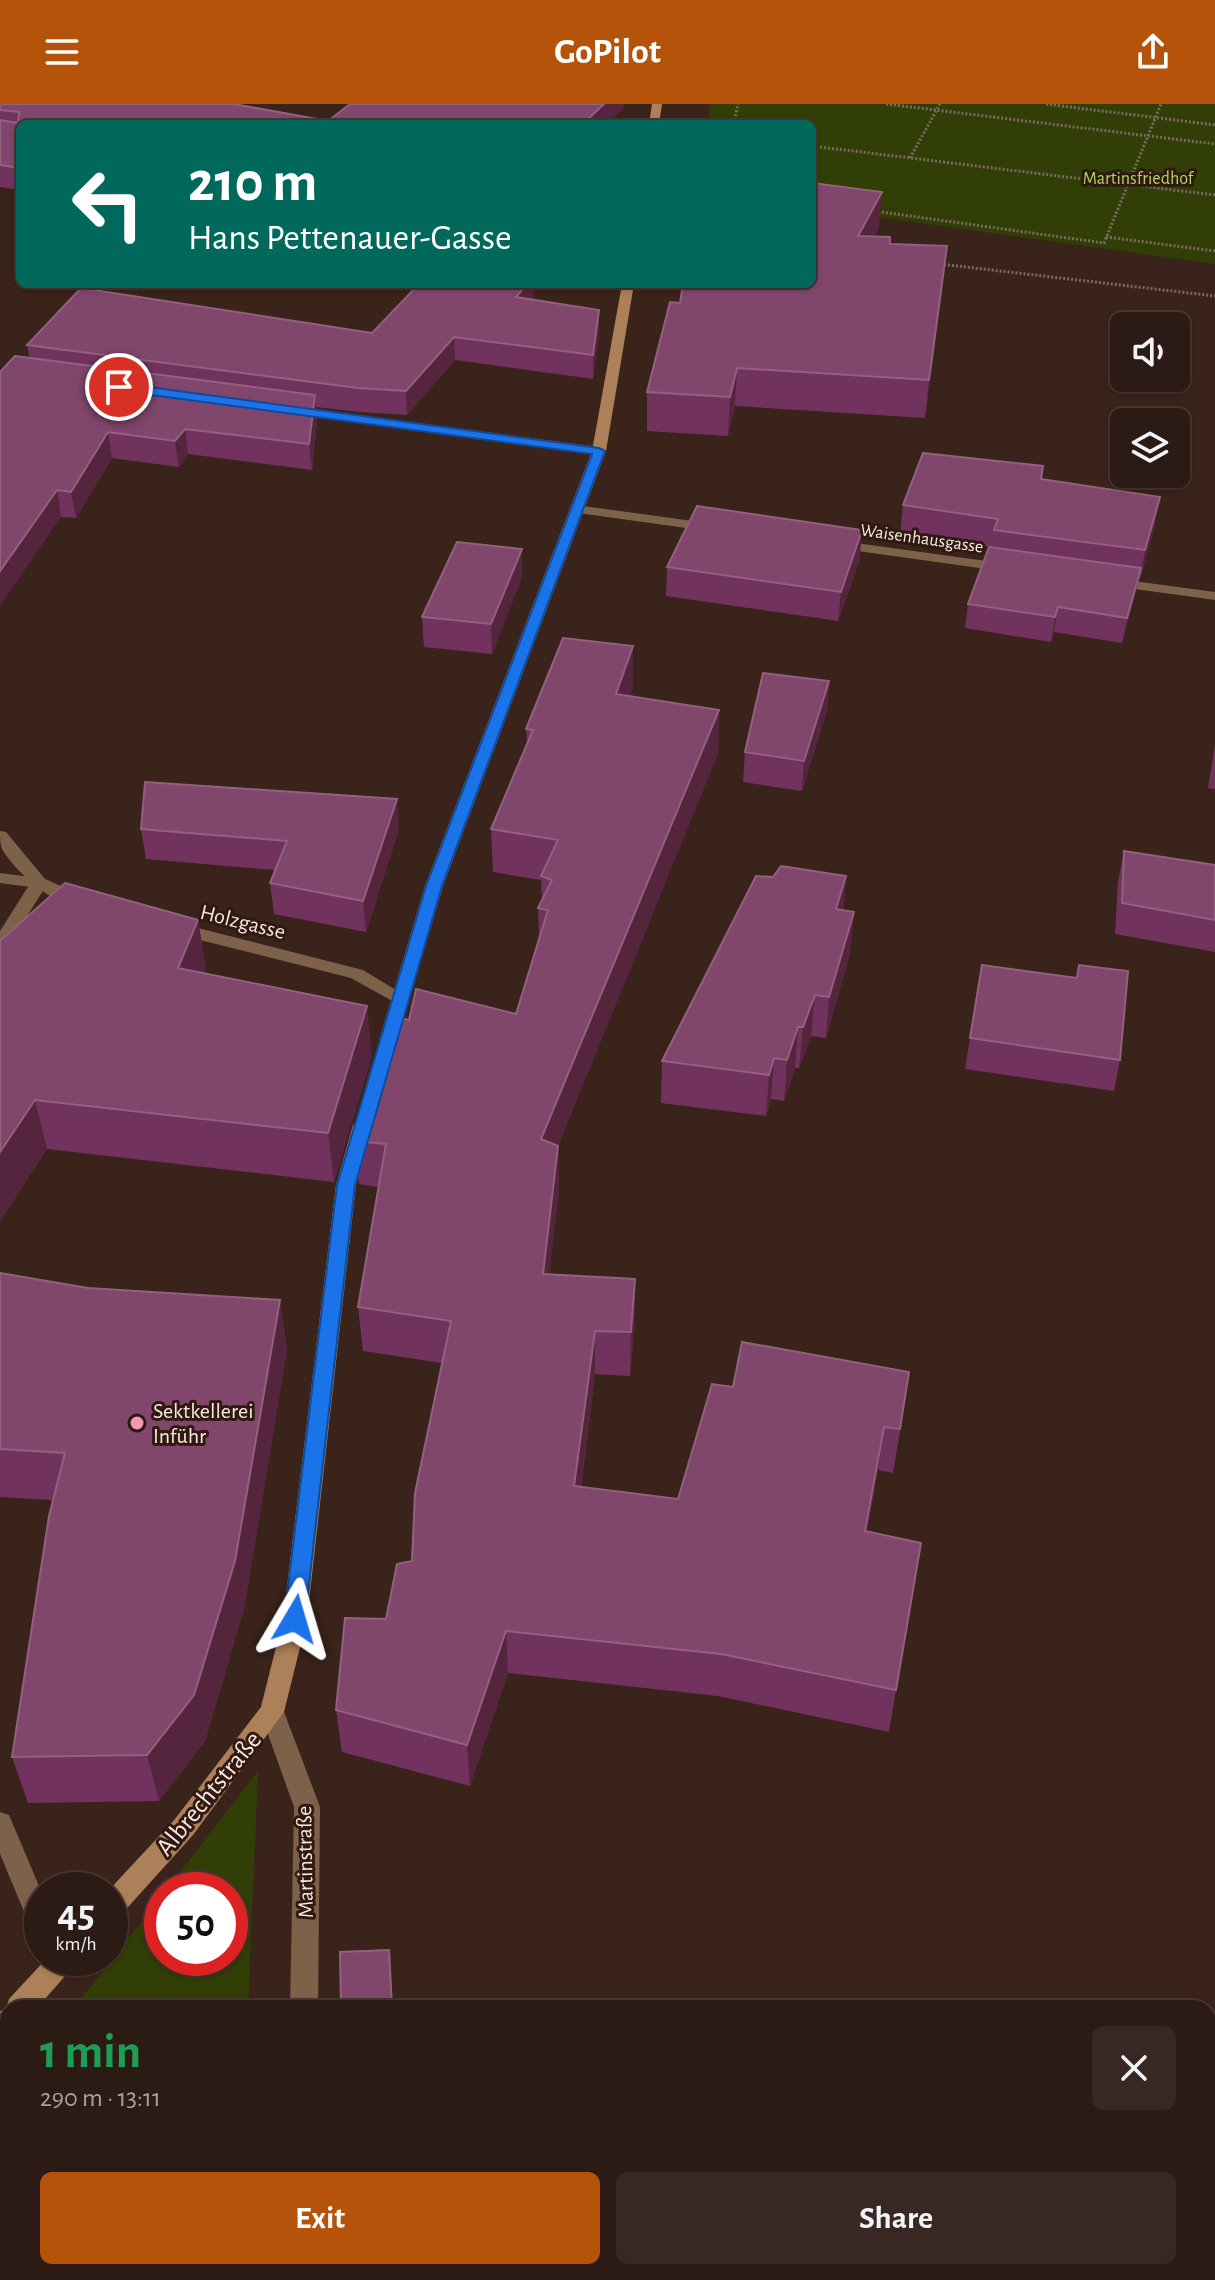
<!DOCTYPE html>
<meta charset="utf-8">
<style>
body{margin:0;font-family:"Alegreya Sans",sans-serif;background:#382722;color:#f1f3f6;height:100vh;display:flex;flex-direction:column;font-size:30px;white-space:nowrap}
*{box-sizing:border-box;margin:0}
p{font-size:26px;color:#a6a1a0}
.icon{flex:none;width:44px;height:44px;fill:none;stroke:currentColor;stroke-width:2;stroke-linecap:round;stroke-linejoin:round}
.map{position:relative;flex:1;overflow:hidden}
.details{position:absolute;left:0px;top:1896px;width:1216px;height:280px;display:flex;flex-direction:column;background:#2c1a14;border-radius:24px 24px 0 0;box-shadow:0 2px 6px #0004,0 0 0 2px #483834}
.details>*{flex:none}
.hud{position:absolute;left:16px;top:16px;width:800px;height:168px;border-radius:12px;box-shadow:0 2px 6px #0004,0 0 0 2px #483834;background:#00695c;color:#fff;overflow:hidden}
.controls{position:absolute;left:1110px;top:208px;display:grid;gap:16px}
.controls a{display:grid;place-items:center;width:80px;height:80px;border-radius:12px;background:#2c1a14;box-shadow:0 2px 6px #0004,0 0 0 2px #483834;font-size:40px}
.speed{position:absolute;left:24px;top:1768px;display:flex;gap:16px;font-size:40px;font-weight:700;text-align:center}
.speed>*{display:grid;place-content:center;width:104px;height:104px;border-radius:50%;background:#2c1a14;box-shadow:0 2px 6px #0004,0 0 0 2px #483834;line-height:1}
.speed small{font-size:20px;font-weight:400}
.speed .limit{border:12px solid #d22;background:#fff;color:#111}
.pin{position:absolute;display:grid;place-items:center;width:68px;height:68px;color:#fff;margin:-34px;border:4px solid #fff;border-radius:50%;box-shadow:0 2px 8px #0007}
.me{position:absolute;width:88px;margin:-44px;rotate:7deg;stroke-linejoin:round;filter:drop-shadow(0 0 6px #0008)}
.turn{display:flex;align-items:center;gap:28px;height:168px;padding:0 40px;font-size:36px}
.turn .icon{width:104px;height:104px;stroke-width:2.5}
.turn b{display:block;font-size:56px;line-height:68px}
.round{display:grid;place-items:center;flex:none;width:84px;height:84px;border-radius:12px;background:#382722}
.headline{display:flex;align-items:center;justify-content:space-between;height:136px;padding:0 40px}
h1{font-size:48px;font-weight:700;line-height:60px;color:#1e9e55}
.button{display:flex;gap:16px;margin-top:auto;padding:16px 40px}
.button a{flex:1;height:92px;border-radius:12px;background:#b45309;color:#fff;font-size:32px;font-weight:700;line-height:92px;text-align:center}
.button a+a{background:#382722;color:#f1f3f6}
header{display:flex;justify-content:space-between;align-items:center;height:104px;padding:0 40px;background:#b45309;color:#fff;font-size:36px;font-weight:700}
.map>svg:first-child{display:block}
</style>
<header><svg class="icon" aria-label="menu" viewBox="0 0 24 24"><path d="M4 6h16M4 12h16M4 18h16"/></svg>GoPilot<svg class="icon" aria-label="share" viewBox="0 0 24 24"><path d="M12 15V3M7 8l5-5 5 5M5 13v7h14v-7"/></svg></header>
<div class="map">
<svg width="1215" height="2176" viewBox="0 0 1215 2176">
<rect width="100%" height="100%" fill="#3a231a"/>
<g fill="#313e06">
<polygon points="710,0 1215,0 1215,160 812,104 812,20 708,20"/>
<polygon points="258,1667 248,1904 74,1904 162,1791 162,1854 230,1854 230,1786 166,1786"/>
<polygon points="8,1988 8,2168 235,2168 235,2176 0,2176 0,1999"/>
</g>
<g fill="none" stroke-linecap="round" stroke-linejoin="round">
<g stroke="#7d6961" stroke-width="3" stroke-dasharray="2 2" stroke-linecap="butt">
<polyline points="886,0 1215,40"/>
<polyline points="1046,0 1215,21"/>
<polyline points="734,20 738,0"/>
<polyline points="812,42 1215,91"/>
<polyline points="910,54 940,0"/>
<polyline points="874,107 1104,139 1161,0"/>
<polyline points="1106,133 1215,147"/>
<polyline points="940,160 1215,192"/>
</g>
<g fill="#7d6249" fill-rule="evenodd">
<polygon points="39,774 48,779 6,845 0,847 0,827 33,775"/>
<polygon points="0,1708 9,1711 42,1789 42,1832 33,1829 0,1750"/>
</g>
<g fill="#7d6249" fill-rule="evenodd">
<polygon points="290,302 599,343 606,347 599,351 285,309 283,306"/>
<polygon points="576,401 715,420 722,424 715,428 571,408 569,405"/>
<polygon points="834,436 1008,460 1015,464 1008,468 829,443 827,440"/>
<polygon points="1111,474 1215,488 1215,496 1106,481 1106,475"/>
<polygon points="0,769 39,774 48,779 39,784 0,779"/>
<polygon points="272,1597 281,1601 284,1608 320,1703 318,1904 290,1904 294,1703 260,1608 263,1601"/>
<rect x="285" y="2168" width="30" height="8"/>
</g>
<g fill="#7d6249" fill-rule="evenodd">
<path d="M0,727L6,728L45,775L88,794L91,798L88,802C60,809 15,768 2,745C0,740 0,733 0,727Z"/>
<polygon points="174,818 363,866 409,894 406,898 394,898 351,874 168,828 165,824"/>
</g>
<g fill="#ac8159" fill-rule="evenodd">
<polygon points="652,0 662,0 659,20 649,20"/>
<polygon points="622,180 634,180 606,347 443,782 397,937 388,943 381,941 379,937 425,782 592,347"/>
<polygon points="363,1014 373,1021 356,1081 307,1515 284,1608 193,1731 119,1813 110,1816 109,1786 175,1715 261,1603 283,1515 336,1081 353,1021"/>
<polygon points="47,1854 77,1854 73,1863 37,1904 8,1904 8,1936 0,1939 0,1907 6,1905 9,1895"/>
</g>
</g>
<g fill="#71335e">
<polygon points="0,0 328,17 350,0 625,0 623,4 606,20 20,20 20,86 0,83"/>
<polygon points="879,124 874,133 890,140 943,179 925,314 735,302 728,332 647,327 647,288 680,199"/>
<polygon points="533,184 534,196 599,229 593,275 455,256 407,311 360,308 316,303 317,317 312,366 188,350 179,363 112,354 76,414 61,413 27,241 372,229"/>
<polygon points="1041,375 1155,421 1140,475 1139,475 1122,539 1054,528 1051,538 965,524 968,500 992,443 900,430 903,401"/>
<polygon points="522,445 522,473 492,550 424,543 422,513"/>
<polygon points="860,455 838,517 666,492 667,463"/>
<polygon points="633,542 633,584 630,592 719,606 718,649 558,1042 559,1086 549,1170 635,1175 635,1219 630,1272 595,1270 581,1383 678,1395 903,1312 893,1369 878,1366 867,1427 921,1439 889,1628 718,1592 508,1569 470,1682 342,1648 336,1606 386,1515 412,1457 442,1259 363,1247 358,1203 378,1083 359,1080 355,1037 409,916 516,910 539,835 538,804 542,797 541,776 493,768 491,725 527,640 526,625"/>
<polygon points="829,577 827,606 802,687 743,678 745,648"/>
<polygon points="1215,640 1215,685 1208,684"/>
<polygon points="141,725 399,725 366,828 274,810 270,779 275,766 146,755"/>
<polygon points="1124,747 1215,761 1215,848 1115,830 1118,778"/>
<polygon points="846,772 843,806 854,808 850,849 826,934 811,932 799,964 795,964 784,997 771,995 766,1012 661,999 662,957 773,773"/>
<polygon points="198,816 206,864 204,869 372,951 334,1078 47,1045 0,1117 0,837"/>
<polygon points="1079,861 1120,956 1114,987 965,965 970,934 1076,874"/>
<polygon points="0,1169 88,1184 280,1196 287,1245 244,1505 205,1637 159,1697 28,1699 12,1653 53,1396 0,1393"/>
<polygon points="862,2168 1208,2168 1215,2176 860,2176"/>
</g>
<g fill="#55243d">
<polygon points="604,0 625,0 623,4 606,20 583,20"/>
<polygon points="882,88 879,124 856,169 858,132"/>
<polygon points="947,142 943,179 925,314 929,276"/>
<polygon points="523,180 538,180 533,184 534,196 516,193"/>
<polygon points="599,206 599,229 593,275 593,251"/>
<polygon points="454,233 455,256 407,311 406,287"/>
<polygon points="737,264 735,302 728,332 730,293"/>
<polygon points="315,291 317,317 312,366 309,340"/>
<polygon points="185,325 188,350 179,363 175,337"/>
<polygon points="108,328 112,354 76,414 71,388"/>
<polygon points="57,386 61,413 0,502 0,467"/>
<polygon points="1160,393 1155,421 1140,475 1145,446"/>
<polygon points="862,426 860,455 838,517 841,488"/>
<polygon points="522,445 522,473 492,550 491,520"/>
<polygon points="1141,464 1136,488 1122,539 1127,514"/>
<polygon points="1058,503 1054,528 1051,538 1055,513"/>
<polygon points="633,542 633,584 616,632 616,590"/>
<polygon points="829,577 827,606 802,687 804,657"/>
<polygon points="719,606 718,649 543,1079 541,1035"/>
<polygon points="397,695 399,725 366,828 363,797"/>
<polygon points="846,772 842,812 836,805"/>
<polygon points="854,808 850,849 826,934 829,893"/>
<polygon points="198,816 206,864 187,913 178,864"/>
<polygon points="815,891 811,932 799,964 803,923"/>
<polygon points="367,902 372,951 334,1078 328,1029"/>
<polygon points="798,923 795,964 784,997 787,956"/>
<polygon points="774,954 771,995 766,1012 769,971"/>
<polygon points="35,996 47,1045 0,1117 0,1048"/>
<polygon points="558,1042 559,1086 544,1214 543,1170"/>
<polygon points="635,1175 635,1219 630,1272 631,1228"/>
<polygon points="280,1196 287,1245 244,1505 205,1637 159,1697 147,1651"/>
<polygon points="595,1227 595,1270 575,1425 574,1382"/>
<polygon points="909,1268 903,1312 893,1369 900,1325"/>
<polygon points="884,1323 878,1366 859,1469 865,1427"/>
<polygon points="506,1527 508,1569 470,1682 467,1641"/>
<polygon points="389,1846 391,1861 393,1904 392,1904"/>
</g>
<g fill="#80466c" stroke="#93607f" stroke-width="2">
<polygon points="0,0 234,0 328,17 350,0 604,0 583,20 20,20 20,64 0,61 0,16 18,19 19,8 0,6"/>
<polygon points="812,79 882,88 858,132 890,133 890,140 947,142 929,276 737,264 730,293 647,288 670,198 680,199 683,180 812,180"/>
<polygon points="419,180 527,180 516,193 599,206 593,251 454,233 406,287 358,284 27,241 81,184 372,229"/>
<polygon points="15,252 315,291 309,340 185,325 175,337 108,328 71,388 57,386 0,467 0,268"/>
<polygon points="923,349 1043,362 1041,375 1160,393 1145,446 994,426 998,415 903,401"/>
<polygon points="697,402 862,426 841,488 667,463"/>
<polygon points="457,438 522,445 491,520 422,513"/>
<polygon points="989,443 1141,464 1127,514 1058,503 1055,513 968,500"/>
<polygon points="563,534 633,542 616,590 719,606 541,1035 558,1042 543,1170 635,1175 631,1228 595,1227 574,1382 678,1395 712,1280 733,1283 742,1238 909,1268 900,1325 884,1323 865,1427 921,1439 896,1586 721,1550 506,1527 467,1641 336,1606 345,1514 386,1515 397,1460 412,1457 415,1389 451,1217 358,1203 386,1040 355,1037 392,912 409,916 416,885 516,910 548,806 538,804 552,776 541,772 558,736 491,725 533,626 526,625"/>
<polygon points="763,569 829,577 804,657 745,648"/>
<polygon points="145,678 397,695 363,797 270,779 287,737 141,725"/>
<polygon points="1124,747 1215,761 1215,816 1122,799"/>
<polygon points="781,762 846,772 836,805 854,808 829,893 815,891 803,923 798,923 787,956 774,954 769,971 662,957 756,772 773,773"/>
<polygon points="65,779 198,816 178,864 367,902 328,1029 35,996 0,1048 0,837"/>
<polygon points="982,861 1077,874 1079,861 1128,867 1120,956 970,934"/>
<polygon points="0,1169 88,1184 280,1196 235,1457 194,1591 147,1651 12,1653 49,1412 65,1349 0,1345"/>
<polygon points="389,1846 392,1904 341,1904 340,1848"/>
<polygon points="1208,1998 1215,2001 1215,2176 1162,2176 1139,2168 1208,2168"/>
<polygon points="862,2168 1051,2168 1054,2176 860,2176"/>
</g>
<polygon fill="#1a73e8" stroke="#114b97" stroke-width="2" points="119,279 599,344 605,347 442,782 355,1081 305,1515 302,1522 295,1524 287,1522 284,1515 337,1081 426,782 592,350 114,286 114,280"/>
<circle fill="#f19ab2" stroke="#2f1911" stroke-width="3" cx="137" cy="1319" r="8"/>
<g text-anchor="middle" stroke-width="6" stroke-linejoin="round" paint-order="stroke">
<g font-size="18" fill="#b3d364" stroke="#2f1911">
<text x="1138" y="80">Martinsfriedhof</text>
</g>
<g font-size="18" fill="#f9e9e3" stroke="#2f1911">
<text transform="translate(922 434) rotate(8)" y="6">Waisenhausgasse</text>
</g>
<g font-size="22" fill="#f9e9e3" stroke="#2f1911">
<text transform="translate(243 817) rotate(14)" y="8">Holzgasse</text>
<text transform="translate(304 1758) rotate(-91)" y="8">Martinstraße</text>
</g>
<g font-size="22" fill="#f9e9e3" stroke="#2f1911" text-anchor="start">
<text x="153" y="1314">Sektkellerei<tspan x="153" dy="25">Inführ</tspan></text>
</g>
<g font-size="26" fill="#f9e9e3" stroke="#2f1911">
<text transform="translate(208 1689) rotate(-51)" y="9">Albrechtstraße</text>
</g>
</g>
</svg>
<div class="controls">
<a><svg class="icon" aria-label="sound" viewBox="0 0 24 24"><path d="M4 9h4l5-4v14l-5-4H4zM17 9q2 3 0 6"/></svg></a>
<a><svg class="icon" aria-label="layers" viewBox="0 0 24 24"><path d="M12 4l9 5-9 5-9-5zM3 14l9 5 9-5"/></svg></a>
</div>
<div class="speed"><div>45<small>km/h</small></div><div class="limit">50</div></div>
<div class="pin" style="left:119px;top:283px;background:#d93025"><svg class="icon" aria-label="arrive" viewBox="0 0 24 24"><path d="M6 21V4h12l-3 4 3 4H6"/></svg></div>
<svg class="me" style="left:295px;top:1515px" viewBox="-20 -20 40 40"><path d="M0-17L14 15 0 8-14 15z" fill="#1a73e8" stroke="#fff" stroke-width="4"/></svg>
<div class="hud">
<div class="turn"><svg class="icon" aria-label="left" viewBox="0 0 24 24"><path d="M17 20v-9H6M10 6l-5 5 5 5"/></svg><div><b>210 m</b>Hans Pettenauer-Gasse</div></div>
</div>
<section class="details">
<div class="headline"><div><h1>1 min</h1><p>290 m · 13:11</p></div><a class="round"><svg class="icon" aria-label="close" viewBox="0 0 24 24"><path d="M6 6l12 12M18 6L6 18"/></svg></a></div>
<div class="button"><a>Exit</a><a>Share</a></div>
</section>
</div>
